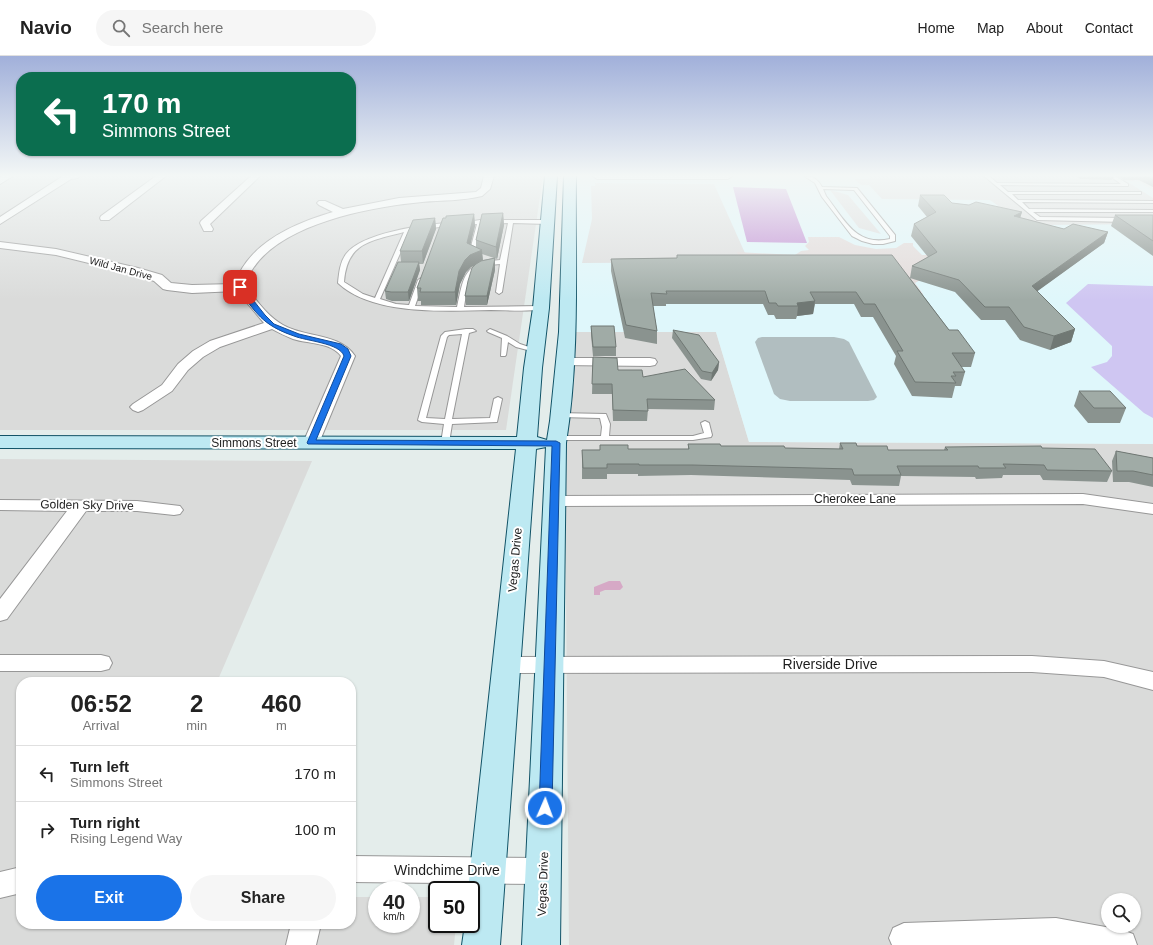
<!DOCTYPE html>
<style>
body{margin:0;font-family:Arial,sans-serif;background:#f6f6f6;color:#222;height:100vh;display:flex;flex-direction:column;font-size:15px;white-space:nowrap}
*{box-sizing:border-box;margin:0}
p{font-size:13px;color:#767676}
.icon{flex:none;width:22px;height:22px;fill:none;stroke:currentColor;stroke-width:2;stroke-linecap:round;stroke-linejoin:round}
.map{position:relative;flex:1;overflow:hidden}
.sheet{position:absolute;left:16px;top:621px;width:340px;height:252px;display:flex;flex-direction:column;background:#fff;border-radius:16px;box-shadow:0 1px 3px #0004}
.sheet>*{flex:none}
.guide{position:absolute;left:16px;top:16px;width:340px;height:84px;border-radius:16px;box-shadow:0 1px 3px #0004;background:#0b6e4f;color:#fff;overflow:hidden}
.controls{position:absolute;left:1101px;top:837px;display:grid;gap:8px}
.controls a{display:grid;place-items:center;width:40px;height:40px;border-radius:50%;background:#fff;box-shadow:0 1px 3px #0004;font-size:20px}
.speed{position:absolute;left:368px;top:825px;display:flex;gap:8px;font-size:20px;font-weight:700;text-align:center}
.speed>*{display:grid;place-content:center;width:52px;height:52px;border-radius:50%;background:#fff;box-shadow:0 1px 3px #0004;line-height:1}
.speed small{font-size:10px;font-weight:400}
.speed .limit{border:2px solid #111;border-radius:6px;background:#fff;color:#111}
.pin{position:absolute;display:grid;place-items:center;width:34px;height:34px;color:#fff;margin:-17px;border-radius:8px;box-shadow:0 2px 6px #0006}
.me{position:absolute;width:44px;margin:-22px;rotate:2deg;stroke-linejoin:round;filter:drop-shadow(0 0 3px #0008)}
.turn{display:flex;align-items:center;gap:14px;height:84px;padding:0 20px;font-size:18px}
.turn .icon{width:52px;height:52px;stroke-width:2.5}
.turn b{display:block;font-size:28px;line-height:34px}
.eta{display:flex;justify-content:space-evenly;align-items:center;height:68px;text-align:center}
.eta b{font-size:24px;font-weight:700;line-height:28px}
.action{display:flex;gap:8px;margin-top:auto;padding:8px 20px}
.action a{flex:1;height:46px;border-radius:24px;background:#1a73e8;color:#fff;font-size:16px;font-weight:700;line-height:46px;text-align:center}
.action a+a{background:#f6f6f6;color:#222}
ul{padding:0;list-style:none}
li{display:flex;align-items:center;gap:12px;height:56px;padding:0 20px;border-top:1px solid #e0e0e0}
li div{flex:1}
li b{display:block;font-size:15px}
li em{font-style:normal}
header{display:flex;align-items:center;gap:24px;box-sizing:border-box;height:56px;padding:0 20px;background:#fff;border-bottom:1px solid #e0e0e0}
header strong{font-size:19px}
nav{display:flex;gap:22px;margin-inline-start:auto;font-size:14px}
.search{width:280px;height:36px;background:#f6f6f6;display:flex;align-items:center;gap:10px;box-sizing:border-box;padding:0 14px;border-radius:22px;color:#767676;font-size:15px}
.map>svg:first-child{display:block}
</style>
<header>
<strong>Navio</strong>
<div class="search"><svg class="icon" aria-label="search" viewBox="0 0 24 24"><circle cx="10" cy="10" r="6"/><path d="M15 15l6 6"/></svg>Search here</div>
<nav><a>Home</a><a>Map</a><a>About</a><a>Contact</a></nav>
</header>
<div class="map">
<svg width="1153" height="889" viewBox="0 0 1153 889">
<rect width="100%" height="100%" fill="#e4edeb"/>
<g fill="#dadbda" fill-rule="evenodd">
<polygon points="0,120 543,120 506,374 0,374"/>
<path d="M567,276H716L749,386L1153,388V889H569L564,306ZM1108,844H1134V870H1108Z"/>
<polygon points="0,403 312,405 217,626 21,626 21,868 351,868 351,841 377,841 377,868 411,868 411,841 437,841 437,868 456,868 454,889 0,889"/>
</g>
<polygon fill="#dff7fb" points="570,120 1130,120 1153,134 1153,388 749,386 716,276 567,276"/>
<polygon fill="#b1bec0" points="762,281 834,281 844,283 849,286 877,341 874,344 868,345 790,345 780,343 774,338 755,286 758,282"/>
<polygon fill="#cfc6f2" points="1088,228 1153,230 1153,362 1144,357 1091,311 1107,306 1112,300 1112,290 1066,247"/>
<polygon fill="#c08bd3" points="733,131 786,133 807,187 747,186"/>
<g fill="#ddd">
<polygon points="868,120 1127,120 1135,125 1126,125 1153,142 1153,168 1040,169 1016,163 990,144 882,143 869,129 861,129 854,123 869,123"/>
<polygon points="595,127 714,128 749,206 582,207 592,163 591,130 595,130"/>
<polygon points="830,134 848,139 881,178 859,172"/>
</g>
<polygon fill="#e2dad9" points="808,181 839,181 855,189 876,193 896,192 904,187 913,187 913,190 922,199 927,199 933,207 929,219 915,227 923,238 909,238 741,205 737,196 795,199 801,195 809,194 805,190 809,186"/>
<polygon fill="#d6a9c6" points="609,525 620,525 623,531 620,534 605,534 600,536 600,539 594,539 594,531"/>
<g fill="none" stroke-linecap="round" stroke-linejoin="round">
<g stroke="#979797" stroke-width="2">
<g id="service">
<path d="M804,120C812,120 818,123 822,131L857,132L895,179V185L883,188H873L862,185L852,180L822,141L815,127ZM823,133L854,134L890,180V183C856,191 844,163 826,140Z"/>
<polygon points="984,120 989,120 997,127 1121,128 1110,120 1115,120 1128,128 1128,130 1000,129 1008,136 1141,136 1141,138 1012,138 1018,144 1153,145 1153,147 1022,146 1029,153 1153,154 1153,156 1033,156 1040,161 1125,162 1128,164 1125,166 1037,164"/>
<path d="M480,164H548L551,166L548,168L513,167L502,236L499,238L496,236L500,208C467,210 469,223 464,251L541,250L543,251V253C527,256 508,254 491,254C447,255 373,260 338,227C339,217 340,206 346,198C362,177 421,169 446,167C458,166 469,166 480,164ZM508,167L500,204C464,207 464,219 457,251L415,250L424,224L421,222L418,224L409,249L396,248L380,243L410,175L447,170L477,168L469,198L475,201L478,199L475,197L482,168ZM404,176L375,242L363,238L344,226C347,186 371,185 404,176Z"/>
<path d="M466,273H473L476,275L469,277L452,363L490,362L494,343L498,341L502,343L497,366L452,368L449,387L445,389L441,387L444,368L422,366L418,364L441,280L445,276ZM462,278L445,363L426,362L447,281L449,279Z"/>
<polygon points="490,273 507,280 520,288 538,294 535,296 516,291 508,286 506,299 505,300 501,300 502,282 488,276 487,275"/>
<polygon points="557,357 606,358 610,368 609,380 693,380 704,377 701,367 705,365 709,367 712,379 711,381 693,384 558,384 554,382 555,380 601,380 602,371 600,362 560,361 557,361 556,359"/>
</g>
</g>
<g stroke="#979797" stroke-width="2">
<g id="minor">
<polygon points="2,120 13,120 0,128 0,121"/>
<polygon points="63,120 79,120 78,122 71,123 0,168 0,161"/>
<polygon points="156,120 166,120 109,164 101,164 100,162 101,160"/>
<polygon points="251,120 260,120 210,168 213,173 212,175 204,175 200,167 201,165"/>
<path d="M484,120H494L490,133L482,140C463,145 442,144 422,146C371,151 281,167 252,214C249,219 248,225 246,231C257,245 267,260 283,269C306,282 340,277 355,300L319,387L317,390L311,392L305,390L303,387L341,300C331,286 308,288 293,283C286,280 279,277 272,273L220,291L203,301L188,314L172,335L143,354L138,356L133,354L130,351L133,348L162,329L178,308L193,295L210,285L264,267L237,235L192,237L167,234L163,233L154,225L134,218L56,199L0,192V186L56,193L138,212L162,219L171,227L192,229L235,228C248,187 295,167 333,156L319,149L317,147L319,145H325L343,153L399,142L476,136L481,132Z"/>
<polygon points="593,120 732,120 728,123 597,123"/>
<polygon points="564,302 650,302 655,303 657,306 655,309 650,310 559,309 557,306 559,303"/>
<polygon points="1083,438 1153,448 1153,458 1083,448 555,450 549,449 546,445 549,441 555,440"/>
<polygon points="0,444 137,445 180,450 183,454 180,458 174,459 137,455 86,455 7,563 0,565 0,543 67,455 0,454"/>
<polygon points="0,599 101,599 109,601 112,607 109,613 101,615 0,615"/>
<polygon points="1032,600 1104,605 1153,616 1153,634 1104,621 1032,616 506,617 498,615 495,609 498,603 506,601"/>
<polygon points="351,800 543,802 553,806 557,815 553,824 543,828 351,826"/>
<polygon points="21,811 21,837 0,842 0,816"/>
<polygon points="1056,862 1122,874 1133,878 1137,889 892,889 889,882 893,872 904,867"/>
<polygon points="291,868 321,868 316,889 286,889"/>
</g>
</g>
<g stroke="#115367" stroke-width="2">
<path id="secondary" d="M545,120H557L549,252L542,312L537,381L547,384L550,365L559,276L564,120H576C575,208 580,300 566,387L560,889H522L546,391L536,393L500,889H462L465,868H471V834H468L516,393L0,392V380L517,381L524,312L533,252Z"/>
</g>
<use href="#service" fill="#fff" fill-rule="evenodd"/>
<use href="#minor" fill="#fff" fill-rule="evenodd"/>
<use href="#secondary" fill="#bde9f2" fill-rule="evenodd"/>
</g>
<g fill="#8a938f" fill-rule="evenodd">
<polygon points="1024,120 1114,120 1112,124 1080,123 1076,120"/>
<polygon points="1118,120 1153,120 1153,131 1139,124 1124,124"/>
<polygon points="920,139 952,147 1022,156 1020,162 1064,173 1108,176 1104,187 1037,235 1075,273 1071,286 1050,294 1020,284 1005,264 981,264 955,236 910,222 949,274 975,297 971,311 961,311 965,316 961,330 955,330 952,342 912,340 894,308 896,300 873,261 861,261 854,248 815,248 813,258 797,260 796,263 776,263 774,259 768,259 763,248 666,248 666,250 653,250 657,275 657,288 625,282 611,215 611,203 677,202 677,199 910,222 912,210 928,201 911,180 914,168 927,161 918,150"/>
<path d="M503,157L504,169L497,203L495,202V214L487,249H466L465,240L474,210L471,211L466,216L460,228L456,249H421V245H418L417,232L474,158L475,170L470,188L476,191V184ZM482,198L494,202L483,204Z"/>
<polygon points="1115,159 1153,159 1153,200 1111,170"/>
<polygon points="435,162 436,173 423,208 419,208 420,214 409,245 392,245 386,243 385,235 401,206 400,195"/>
<polygon points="591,270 616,291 616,300 593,300 591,279"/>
<polygon points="673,274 719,306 718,314 711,325 701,323 672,282"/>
<polygon points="593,301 618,314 643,321 715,344 714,354 648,353 647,365 613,365 612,338 592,338"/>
<polygon points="1079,335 1126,352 1120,367 1088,367 1074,350"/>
<polygon points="840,387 857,390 888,394 944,394 945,391 1042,392 1112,415 1107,426 1043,424 1040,419 1003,419 1002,422 976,423 975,421 901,420 899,430 852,429 850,424 691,419 638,420 638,418 607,418 607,423 582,423 582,394 688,393 688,388 721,390 785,392 839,393"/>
<polygon points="1116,395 1153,402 1153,431 1129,426 1113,426 1112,405"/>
</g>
<g fill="#707874">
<polygon points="1022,156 1018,168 1014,160"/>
<polygon points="503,157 504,169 497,203 496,191"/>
<polygon points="474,158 475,170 468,199 467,187"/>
<polygon points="435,162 436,173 423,208 422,195"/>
<polygon points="1108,176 1104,187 1028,242 1032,230"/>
<polygon points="482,194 483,206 471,211 466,216 460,228 456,249 455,236 459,215 465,204 470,199"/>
<polygon points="495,202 495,214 487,249 487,240"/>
<polygon points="419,206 420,214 409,245 408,236"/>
<polygon points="815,245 813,258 797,260 798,250 797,247"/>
<polygon points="1075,273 1071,286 1050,294 1054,280"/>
<polygon points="719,306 718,314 711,325 712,317"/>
</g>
<g fill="#a0aba6" stroke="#707874">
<polygon points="1145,120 1153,120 1153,124"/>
<polygon points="920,139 944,139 952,147 969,149 976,146 1022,156 1014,160 1064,173 1073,168 1108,176 1032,230 1075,273 1054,280 1024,271 1009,251 985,251 959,224 912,210 937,196 914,168 936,156"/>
<polygon points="503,157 496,191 476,184 482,158"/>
<polygon points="474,158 467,187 482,194 470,199 465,204 459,215 455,236 420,236 421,232 417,232 443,162 446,162 446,160"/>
<polygon points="1115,159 1153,159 1153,185"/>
<polygon points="435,162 422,195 400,195 413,164"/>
<polygon points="677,199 892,199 949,274 958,274 975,297 952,297 965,316 953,316 956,320 951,320 956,327 915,326 897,295 903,295 875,248 864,248 856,236 810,236 815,245 797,247 798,250 778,250 776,247 769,247 765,235 666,235 667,238 651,237 657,275 626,269 611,203 677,202"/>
<polygon points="495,202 487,240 465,240 468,225 472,212 476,208 481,205"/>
<polygon points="398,206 419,206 408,236 391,236 385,235"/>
<polygon points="591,270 614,270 616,291 593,291"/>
<polygon points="673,274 699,279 719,306 712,317 702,315"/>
<polygon points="593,301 617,302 618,314 642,314 643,321 685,313 715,344 647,343 648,355 613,354 612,328 592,328"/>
<polygon points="1079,335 1110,335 1126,352 1094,352"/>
<polygon points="840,387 856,387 857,390 887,390 888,394 948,394 945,391 1041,390 1042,392 1095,393 1112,415 1047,414 1044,409 1003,408 1006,412 979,412 978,410 897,410 901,419 854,419 852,413 692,409 639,409 639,408 607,408 607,412 583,412 582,394 600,394 600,389 628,389 628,393 689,393 688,388 720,388 721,390 784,390 785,392 843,393"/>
<polygon points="1116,395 1153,402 1153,419 1133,415 1117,415"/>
</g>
<linearGradient id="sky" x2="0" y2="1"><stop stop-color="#a1b0da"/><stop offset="0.49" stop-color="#f3f7f6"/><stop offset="1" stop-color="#f3f7f6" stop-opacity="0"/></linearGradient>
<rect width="1153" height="244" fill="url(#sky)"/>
<path fill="#1a73e8" stroke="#114b97" d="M238,230H242L265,259L274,268L299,278L341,288L348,293L351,300L316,384L556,385L560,387L552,752L550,756L545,758L541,756L539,752L552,390L308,388L307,387L344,300C340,287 306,285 294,280C262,269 256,257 237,231Z"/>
<g text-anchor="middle" stroke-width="4" stroke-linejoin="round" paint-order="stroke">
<g font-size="10" fill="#1d1d1d" stroke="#fff">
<text transform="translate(121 212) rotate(15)" y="4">Wild Jan Drive</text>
</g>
<g font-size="12" fill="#1d1d1d" stroke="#fff">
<text x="254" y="391">Simmons Street</text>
<text x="855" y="447">Cherokee Lane</text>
<text transform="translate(87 449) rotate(1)" y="4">Golden Sky Drive</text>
<text transform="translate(515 504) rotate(-85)" y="4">Vegas Drive</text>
<text transform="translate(543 828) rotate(-88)" y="4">Vegas Drive</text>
</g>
<g font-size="14" fill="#1d1d1d" stroke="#fff">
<text x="830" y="613">Riverside Drive</text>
<text x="447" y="819">Windchime Drive</text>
</g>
</g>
</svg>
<div class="controls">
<a><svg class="icon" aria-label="search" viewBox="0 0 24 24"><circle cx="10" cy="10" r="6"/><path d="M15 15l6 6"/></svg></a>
</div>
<div class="speed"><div>40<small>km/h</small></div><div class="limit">50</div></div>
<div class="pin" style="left:240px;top:231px;background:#d93025"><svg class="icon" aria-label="arrive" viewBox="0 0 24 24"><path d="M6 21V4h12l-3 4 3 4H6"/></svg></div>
<svg class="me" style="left:545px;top:752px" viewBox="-20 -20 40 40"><circle r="17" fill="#1a73e8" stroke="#fff" stroke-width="3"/><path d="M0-11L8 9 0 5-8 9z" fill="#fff"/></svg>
<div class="guide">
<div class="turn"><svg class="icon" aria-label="left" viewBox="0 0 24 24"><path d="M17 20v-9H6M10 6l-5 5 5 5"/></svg><div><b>170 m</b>Simmons Street</div></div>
</div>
<section class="sheet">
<div class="eta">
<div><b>06:52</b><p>Arrival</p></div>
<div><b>2</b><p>min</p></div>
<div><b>460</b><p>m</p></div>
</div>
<ul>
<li><svg class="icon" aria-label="left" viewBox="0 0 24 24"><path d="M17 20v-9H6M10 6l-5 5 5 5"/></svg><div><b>Turn left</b><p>Simmons Street</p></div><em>170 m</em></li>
<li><svg class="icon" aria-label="right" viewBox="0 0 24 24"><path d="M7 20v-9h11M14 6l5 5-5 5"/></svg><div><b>Turn right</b><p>Rising Legend Way</p></div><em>100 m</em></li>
</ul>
<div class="action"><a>Exit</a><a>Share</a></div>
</section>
</div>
